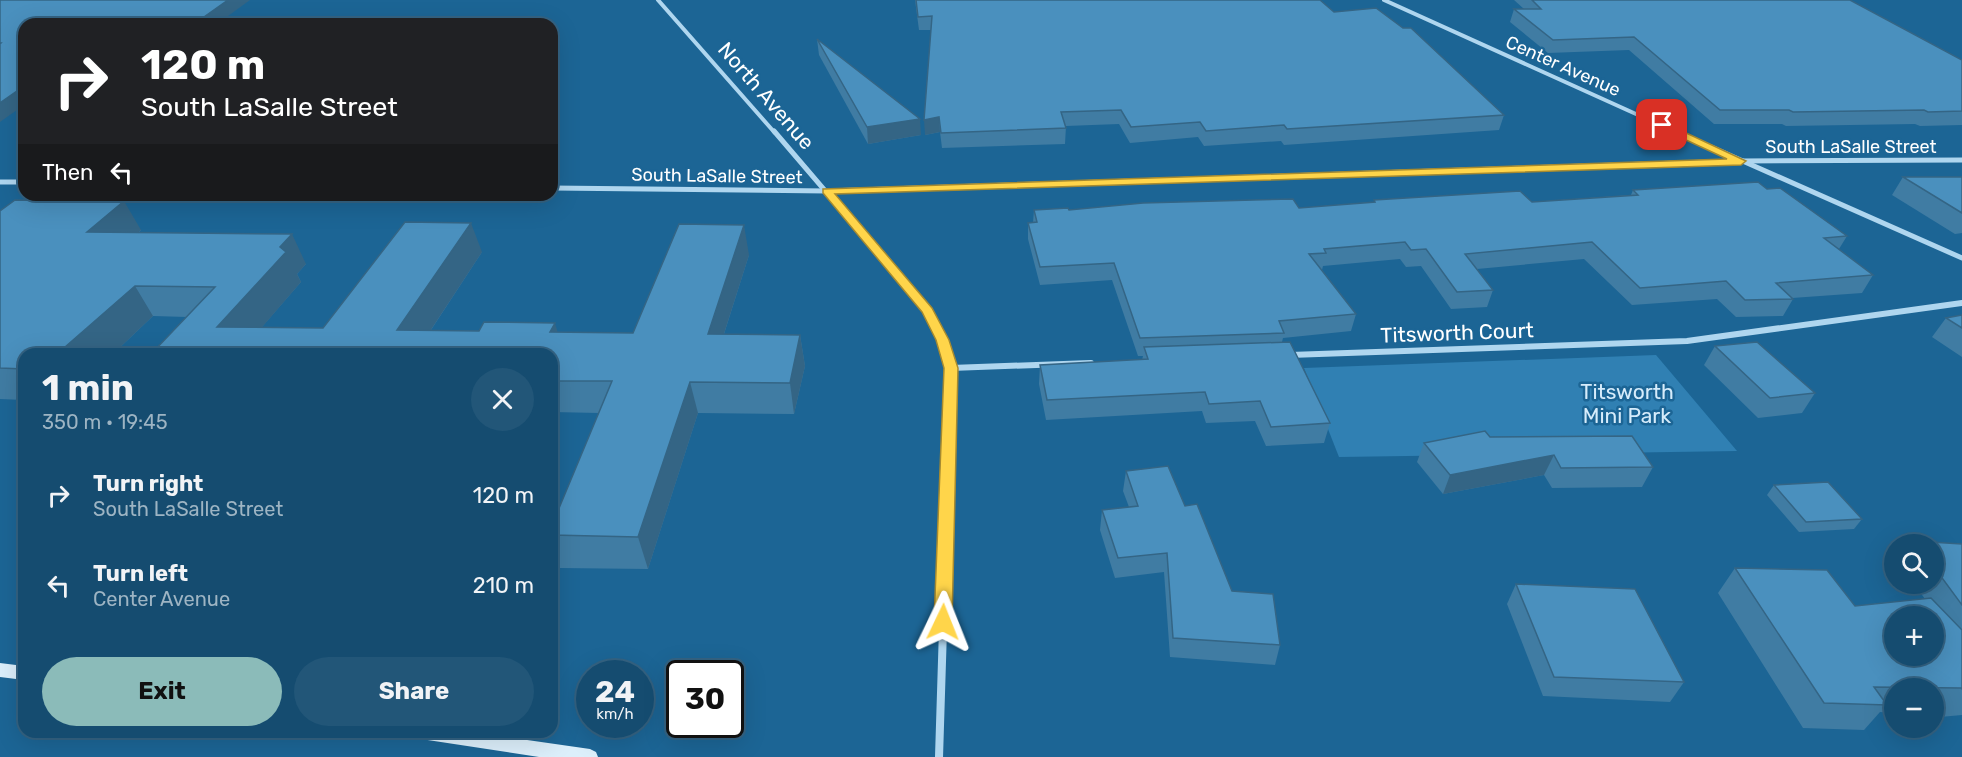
<!DOCTYPE html>
<meta charset="utf-8">
<style>
body{margin:0;font-family:Rubik,sans-serif;background:#225678;color:#f1f3f6;height:100vh;display:flex;flex-direction:column;font-size:22px;white-space:nowrap}
*{box-sizing:border-box;margin:0}
p{font-size:20px;color:#9db4c3}
.icon{flex:none;width:33px;height:33px;fill:none;stroke:currentColor;stroke-width:2;stroke-linecap:round;stroke-linejoin:round}
.map{position:relative;flex:1;overflow:hidden}
.side{position:absolute;left:18px;top:348px;width:540px;height:390px;display:flex;flex-direction:column;background:#154c70;border-radius:18px;box-shadow:0 6px 24px #0002,0 0 0 2px #346383}
.side>*{flex:none}
.top-card{position:absolute;left:18px;top:18px;width:540px;height:183px;border-radius:18px;box-shadow:0 6px 24px #0002,0 0 0 2px #346383;background:#202124;color:#fff;overflow:hidden}
.fabs{position:absolute;left:1884px;top:534px;display:grid;gap:12px}
.fabs a{display:grid;place-items:center;width:60px;height:60px;border-radius:50%;background:#154c70;box-shadow:0 6px 24px #0002,0 0 0 2px #346383;font-size:30px}
.speed{position:absolute;left:576px;top:660px;display:flex;gap:12px;font-size:30px;font-weight:700;text-align:center}
.speed>*{display:grid;place-content:center;width:78px;height:78px;border-radius:50%;background:#154c70;box-shadow:0 6px 24px #0002,0 0 0 2px #346383;line-height:1}
.speed small{font-size:15px;font-weight:400}
.speed .limit{border:3px solid #111;border-radius:9px;background:#fff;color:#111}
.pin{position:absolute;display:grid;place-items:center;width:51px;height:51px;color:#fff;margin:-26px;border-radius:12px;box-shadow:0 3px 9px #0006}
.me{position:absolute;width:66px;margin:-33px;rotate:2deg;stroke-linejoin:round;filter:drop-shadow(0 0 4px #0008)}
.turn{display:flex;align-items:center;gap:21px;height:126px;padding:0 24px;font-size:27px}
.turn .icon{width:78px;height:78px;stroke-width:2.5}
.turn b{display:block;font-size:42px;line-height:51px}
.then{display:flex;align-items:center;height:57px;padding:0 24px;background:#0003;gap:12px;font-size:22px}
.round{display:grid;place-items:center;flex:none;width:63px;height:63px;border-radius:32px;background:#225678}
.head{display:flex;align-items:center;justify-content:space-between;height:102px;padding:0 24px}
h1{font-size:36px;font-weight:700;line-height:45px}
.cta{display:flex;gap:12px;margin-top:auto;padding:12px 24px}
.cta a{flex:1;height:69px;border-radius:36px;background:#8bbbb9;color:#111;font-size:24px;font-weight:700;line-height:69px;text-align:center}
.cta a+a{background:#225678;color:#f1f3f6}
ul{padding:0;list-style:none}
li{display:flex;align-items:center;gap:18px;height:90px;padding:0 24px}
li div{flex:1}
li b{display:block;font-size:22px}
li em{font-style:normal}
.map>svg:first-child{display:block}
</style>
<div class="map">
<svg width="1962" height="757" viewBox="0 0 1962 757">
<rect width="100%" height="100%" fill="#1c6595"/>
<polygon fill="#3080b3" points="1656,355 1737,451 1339,457 1304,368"/>
<g fill="none" stroke-linecap="round" stroke-linejoin="round">
<g stroke="#afd6ef" stroke-width="4">
<polyline points="658,0 775,133"/>
<polyline points="1384,0 1678,133"/>
</g>
<g stroke="#afd6ef" stroke-width="5">
<polyline points="774,131 916,297"/>
<polyline points="1675,131 1962,258"/>
<polyline points="0,182 24,182"/>
<polyline points="552,188 827,191 1741,161 1962,160"/>
</g>
<g stroke="#afd6ef" stroke-width="6">
<polyline points="915,296 928,311 943,340 951,368 947,502"/>
<polyline points="1290,355 1687,341 1962,303"/>
<polyline points="951,368 1091,363"/>
</g>
<polyline stroke="#afd6ef" stroke-width="8" points="939,757 947,501"/>
<g fill="#dceffb" fill-rule="evenodd">
<polygon points="0,663 24,666 24,680 0,677"/>
<polygon points="413,732 472,732 590,749 596,752 598,757 539,757 421,739 415,737"/>
</g>
</g>
<g fill="#407ca3">
<polygon points="915,0 1320,0 1334,12 1504,115 1499,130 1284,145 1281,141 1204,146 1198,137 1130,143 1119,124 1066,126 1065,144 942,148 940,132 925,135 931,30 919,30"/>
<polygon points="1514,0 1850,0 1962,60 1962,125 1920,126 1915,124 1786,126 1782,124 1714,124 1629,50 1548,53 1510,22 1514,9 1524,9"/>
<polygon points="817,39 921,135 868,144 819,55"/>
<polygon points="1903,177 1962,177 1962,233 1955,234 1892,195"/>
<polygon points="1767,189 1847,236 1839,249 1873,275 1862,293 1792,298 1793,299 1783,316 1736,317 1717,299 1632,305 1584,259 1477,269 1493,290 1487,307 1451,309 1421,266 1406,267 1400,259 1323,266 1322,270 1356,314 1351,331 1283,338 1282,342 1330,423 1324,443 1266,446 1255,421 1206,423 1202,411 1046,420 1039,384 1040,365 1142,360 1143,356 1138,356 1112,280 1040,285 1028,239 1028,223 1033,223 1034,210 1299,208 1374,202 1374,200 1532,202 1631,195 1633,190"/>
<polygon points="0,211 141,230 138,233 306,264 297,274 301,282 261,328 323,328 482,252 431,330 633,333 749,255 724,334 800,335 805,366 794,414 698,413 648,569 560,568 552,547 552,525 599,413 552,412 552,354 151,354 187,317 153,316 113,354 24,354 24,400 0,399"/>
<polygon points="1962,315 1962,357 1932,337 1946,318"/>
<polygon points="1715,346 1815,393 1802,413 1758,418 1704,365"/>
<polygon points="1490,437 1653,467 1642,487 1552,488 1544,475 1443,494 1417,462 1424,443"/>
<polygon points="1126,471 1185,506 1232,591 1280,645 1275,665 1170,657 1164,572 1115,578 1100,530 1102,510 1129,507 1123,491"/>
<polygon points="1774,485 1862,519 1854,529 1799,532 1767,495"/>
<polygon points="1914,541 1962,544 1962,715 1940,717 1936,713 1934,713 1934,688 1894,688 1894,713 1880,712 1864,730 1803,728 1718,593 1735,568 1855,606 1925,599 1914,584 1934,584 1934,544 1911,544"/>
<polygon points="1516,584 1684,682 1670,702 1543,696 1507,604"/>
</g>
<g fill="#346585">
<polygon points="228,0 250,0 217,24 194,24"/>
<polygon points="24,86 24,105 0,122 0,103"/>
<polygon points="939,117 940,132 925,135 924,120"/>
<polygon points="920,119 921,135 868,144 867,127"/>
<polygon points="124,201 141,230 105,262 87,232"/>
<polygon points="471,223 482,252 415,354 397,330"/>
<polygon points="744,225 749,255 714,365 708,334"/>
<polygon points="292,234 306,264 297,274 301,282 239,354 217,327 280,247"/>
<polygon points="135,286 153,316 113,354 57,354"/>
<polygon points="555,323 564,354 550,332"/>
<polygon points="800,335 805,366 794,414 790,383"/>
<polygon points="690,382 698,413 648,569 638,537"/>
<polygon points="1554,455 1544,475 1443,494 1450,475"/>
</g>
<g fill="#4a90be" stroke="#346585" stroke-width="1.5" fill-rule="evenodd">
<polygon points="0,0 228,0 194,24 24,24 24,86 0,103 0,44 1,43 0,43"/>
<polygon points="916,0 1320,0 1334,12 1376,8 1403,28 1411,28 1504,115 1287,129 1284,125 1206,131 1200,122 1131,127 1121,110 1061,112 1066,128 941,133 939,117 924,120 932,16 918,17"/>
<polygon points="1532,0 1850,0 1962,60 1962,111 1928,112 1924,110 1793,112 1789,110 1720,110 1634,37 1553,40 1514,9 1541,9"/>
<polygon points="817,39 920,119 867,127"/>
<polygon points="1903,177 1962,177 1962,213"/>
<polygon points="1758,182 1767,189 1780,188 1847,236 1824,238 1873,275 1776,283 1793,299 1745,300 1726,281 1640,288 1592,242 1465,254 1493,290 1457,292 1426,249 1411,250 1405,242 1324,249 1326,253 1309,254 1356,314 1279,321 1284,333 1140,338 1114,263 1040,267 1028,223 1037,222 1034,210 1068,208 1069,210 1143,203 1293,199 1299,208 1375,202 1374,200 1520,191 1532,202 1638,195 1633,190"/>
<polygon points="15,200 124,201 87,232 292,234 280,247 286,252 217,327 323,328 405,222 471,223 397,330 479,331 484,322 555,323 550,332 633,333 679,224 744,225 708,334 800,335 790,383 690,382 638,537 552,535 552,525 612,381 552,381 552,354 151,354 215,287 135,286 57,354 24,354 24,369 0,368 0,211"/>
<polygon points="1962,315 1962,328 1946,318"/>
<polygon points="1290,342 1330,423 1271,427 1260,401 1209,404 1205,392 1047,400 1040,365 1148,359 1144,347"/>
<polygon points="1757,342 1815,393 1770,398 1715,346"/>
<polygon points="1485,431 1490,437 1632,436 1653,467 1561,468 1554,455 1450,475 1424,443"/>
<polygon points="1168,466 1185,506 1197,504 1232,591 1273,594 1280,645 1173,638 1167,553 1118,558 1102,510 1138,506 1126,471"/>
<polygon points="1828,482 1862,519 1806,522 1774,485"/>
<polygon points="1914,541 1962,544 1962,605 1934,567 1934,544 1917,544"/>
<path d="M1735,568L1827,570L1855,606L1931,598L1962,630V689L1961,688L1874,687L1887,705L1824,703ZM1894,616H1934V656H1894Z"/>
<polygon points="1516,584 1635,589 1684,682 1554,677"/>
</g>
<polygon fill="#ffd54a" stroke="#a68a30" stroke-width="1.5" points="1658,123 1665,123 1746,161 1741,165 835,194 932,308 949,340 958,368 952,622 949,627 943,629 937,627 934,622 944,368 936,340 922,312 823,193 823,189 1727,159 1658,127"/>
<g text-anchor="middle" stroke-width="5" stroke-linejoin="round" paint-order="stroke">
<g font-size="18" fill="#fff" stroke="#1c6595">
<text transform="translate(1563 66) rotate(24)" y="6">Center Avenue</text>
<text x="1851" y="153">South LaSalle Street</text>
<text transform="translate(717 176) rotate(1)" y="6">South LaSalle Street</text>
</g>
<g font-size="21" fill="#fff" stroke="#1c6595">
<text transform="translate(766 96) rotate(49)" y="7">North Avenue</text>
<text transform="translate(1457 333) rotate(-2)" y="7">Titsworth Court</text>
</g>
<g font-size="21" fill="#d6ecfb" stroke="#1c6595">
<text x="1627" y="399">Titsworth<tspan x="1627" dy="24">Mini Park</tspan></text>
</g>
</g>
</svg>
<div class="fabs">
<a><svg class="icon" aria-label="search" viewBox="0 0 24 24"><circle cx="10" cy="10" r="6"/><path d="M15 15l6 6"/></svg></a>
<a>+</a>
<a>−</a>
</div>
<div class="speed"><div>24<small>km/h</small></div><div class="limit">30</div></div>
<div class="pin" style="left:1662px;top:125px;background:#d93025"><svg class="icon" aria-label="arrive" viewBox="0 0 24 24"><path d="M6 21V4h12l-3 4 3 4H6"/></svg></div>
<svg class="me" style="left:943px;top:622px" viewBox="-20 -20 40 40"><path d="M0-17L14 15 0 8-14 15z" fill="#ffd54a" stroke="#fff" stroke-width="4"/></svg>
<div class="top-card">
<div class="turn"><svg class="icon" aria-label="right" viewBox="0 0 24 24"><path d="M7 20v-9h11M14 6l5 5-5 5"/></svg><div><b>120 m</b>South LaSalle Street</div></div>
<div class="then">Then<svg class="icon" aria-label="left" viewBox="0 0 24 24"><path d="M17 20v-9H6M10 6l-5 5 5 5"/></svg></div>
</div>
<section class="side">
<div class="head"><div><h1>1 min</h1><p>350 m · 19:45</p></div><a class="round"><svg class="icon" aria-label="close" viewBox="0 0 24 24"><path d="M6 6l12 12M18 6L6 18"/></svg></a></div>
<ul>
<li><svg class="icon" aria-label="right" viewBox="0 0 24 24"><path d="M7 20v-9h11M14 6l5 5-5 5"/></svg><div><b>Turn right</b><p>South LaSalle Street</p></div><em>120 m</em></li>
<li><svg class="icon" aria-label="left" viewBox="0 0 24 24"><path d="M17 20v-9H6M10 6l-5 5 5 5"/></svg><div><b>Turn left</b><p>Center Avenue</p></div><em>210 m</em></li>
</ul>
<div class="cta"><a>Exit</a><a>Share</a></div>
</section>
</div>
